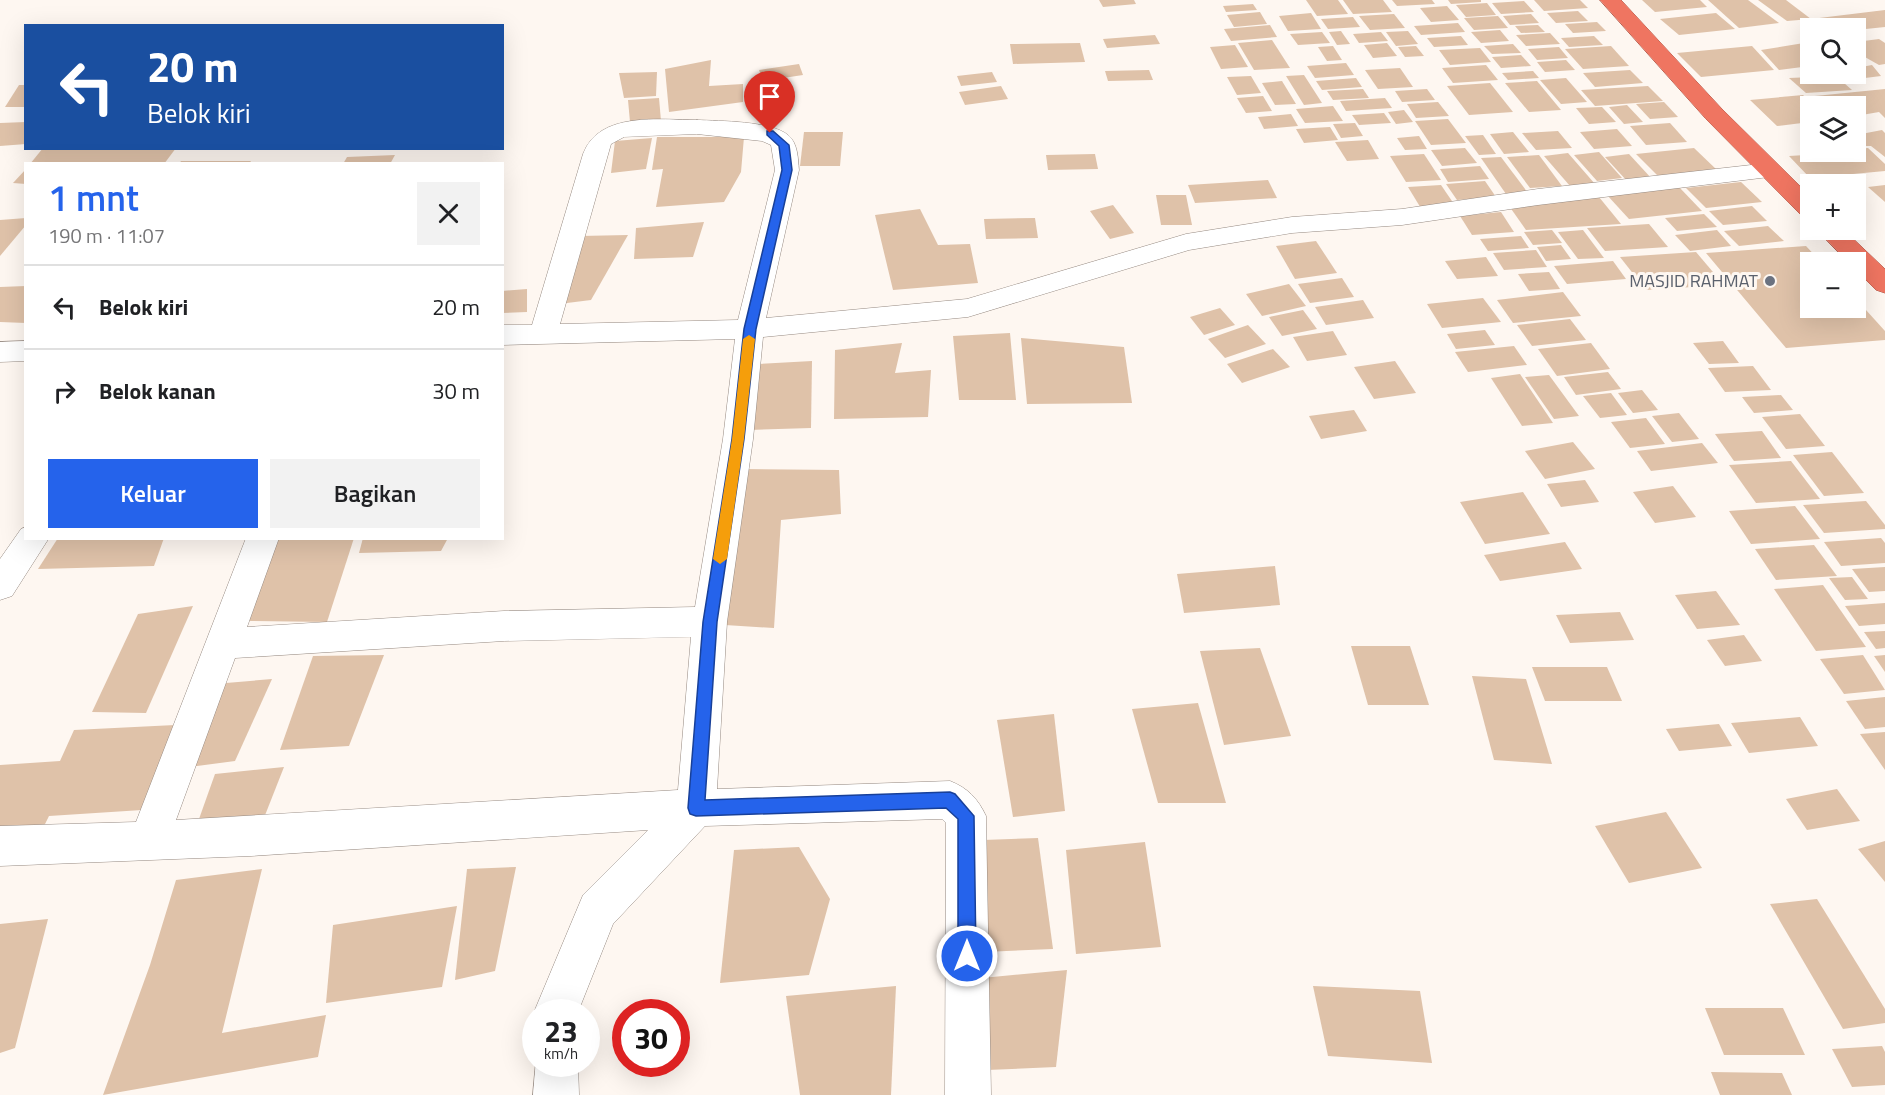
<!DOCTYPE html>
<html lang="id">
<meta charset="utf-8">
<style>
body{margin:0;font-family:"Titillium Web",sans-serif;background:#f2f2f2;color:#202124;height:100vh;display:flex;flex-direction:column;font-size:22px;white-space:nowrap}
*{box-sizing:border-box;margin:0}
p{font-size:20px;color:#757577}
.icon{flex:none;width:33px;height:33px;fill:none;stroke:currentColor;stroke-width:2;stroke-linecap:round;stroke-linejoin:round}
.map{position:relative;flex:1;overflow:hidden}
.sheet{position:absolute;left:24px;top:162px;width:480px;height:378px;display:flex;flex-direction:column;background:#fff;border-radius:0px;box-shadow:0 6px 24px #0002}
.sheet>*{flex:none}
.banner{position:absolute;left:24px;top:24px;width:480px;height:126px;border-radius:0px;box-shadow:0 6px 24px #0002;background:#1a4fa0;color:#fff;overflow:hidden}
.fabs{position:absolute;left:1800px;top:18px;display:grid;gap:12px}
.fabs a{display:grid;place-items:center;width:66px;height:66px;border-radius:0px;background:#fff;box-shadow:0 6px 24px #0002;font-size:30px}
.speed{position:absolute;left:522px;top:999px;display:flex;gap:12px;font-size:30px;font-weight:700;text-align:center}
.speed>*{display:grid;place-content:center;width:78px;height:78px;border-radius:50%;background:#fff;box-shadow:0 6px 24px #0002;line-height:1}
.speed small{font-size:15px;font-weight:400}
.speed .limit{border:9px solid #d22;background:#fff;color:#111}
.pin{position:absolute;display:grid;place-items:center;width:51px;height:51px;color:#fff;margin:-62px -26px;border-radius:50% 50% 50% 0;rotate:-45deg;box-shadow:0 0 6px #0007}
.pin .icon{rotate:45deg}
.me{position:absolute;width:66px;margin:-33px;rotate:0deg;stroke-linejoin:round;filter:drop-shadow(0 0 4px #0008)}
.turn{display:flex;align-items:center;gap:21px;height:126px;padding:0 24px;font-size:27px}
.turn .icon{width:78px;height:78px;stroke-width:2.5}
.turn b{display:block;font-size:42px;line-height:51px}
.round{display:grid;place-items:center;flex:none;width:63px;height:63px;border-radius:0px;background:#f2f2f2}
.summary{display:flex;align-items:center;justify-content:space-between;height:102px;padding:0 24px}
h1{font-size:36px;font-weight:600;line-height:45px;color:#2563eb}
.primary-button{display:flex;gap:12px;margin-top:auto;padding:12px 24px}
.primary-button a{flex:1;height:69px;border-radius:0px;background:#2563eb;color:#fff;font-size:24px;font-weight:600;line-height:69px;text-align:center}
.primary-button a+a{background:#f2f2f2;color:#202124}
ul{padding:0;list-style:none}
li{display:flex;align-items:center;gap:18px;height:84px;padding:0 24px;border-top:2px solid #e0e0e0}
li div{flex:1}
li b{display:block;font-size:22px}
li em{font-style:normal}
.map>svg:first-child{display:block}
</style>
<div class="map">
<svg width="1885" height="1095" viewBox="0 0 1885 1095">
<rect width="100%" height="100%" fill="#fef7f1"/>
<g fill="#dfc2a9">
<polygon points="1099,0 1134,0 1136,4 1103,7"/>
<polygon points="1306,0 1338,0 1348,14 1317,16"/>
<polygon points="1343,0 1383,0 1392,12 1353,14"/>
<polygon points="1392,0 1432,0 1435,4 1397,6"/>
<polygon points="1448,0 1481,0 1481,2 1451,4"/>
<polygon points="1534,0 1580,0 1588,8 1544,11"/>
<polygon points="1642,0 1700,0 1707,7 1655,12"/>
<polygon points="1708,0 1748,0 1779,23 1739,28"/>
<polygon points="1758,0 1786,0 1811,19 1787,21"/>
<polygon points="1524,1 1534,12 1501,14 1492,3"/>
<polygon points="1487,3 1496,15 1466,17 1456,5"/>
<polygon points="1253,4 1257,10 1226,12 1223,6"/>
<polygon points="1447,6 1459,20 1431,22 1420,8"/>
<polygon points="1885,10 1885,27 1856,30 1821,28 1811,19"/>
<polygon points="1578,11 1588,21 1556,23 1547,13"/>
<polygon points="1260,12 1267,24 1234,27 1227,15"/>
<polygon points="1311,13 1321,29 1288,31 1279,16"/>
<polygon points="1716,13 1735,29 1679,35 1660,19"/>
<polygon points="1394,14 1405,28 1370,30 1359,16"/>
<polygon points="1531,14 1539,23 1510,25 1503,16"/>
<polygon points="1498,16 1508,28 1474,30 1464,18"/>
<polygon points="1353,17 1360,27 1328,29 1321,19"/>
<polygon points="1597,22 1606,31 1573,33 1565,24"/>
<polygon points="1458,23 1465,32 1421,35 1414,26"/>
<polygon points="1270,25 1277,37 1231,41 1224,29"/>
<polygon points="1538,25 1545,32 1521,33 1515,26"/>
<polygon points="1500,30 1509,41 1481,43 1471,32"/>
<polygon points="1341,31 1350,44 1337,45 1329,32"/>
<polygon points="1408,31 1418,44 1396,46 1386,32"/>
<polygon points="1322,32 1330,43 1298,45 1290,34"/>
<polygon points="1381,32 1388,41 1359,43 1353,34"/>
<polygon points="1550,33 1560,44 1526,46 1516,35"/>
<polygon points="1155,35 1160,44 1107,48 1103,39"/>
<polygon points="1461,36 1468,45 1434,47 1427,38"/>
<polygon points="1594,36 1603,45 1569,47 1561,38"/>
<polygon points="1879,39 1885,43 1885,64 1879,65 1856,52 1856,42"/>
<polygon points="1272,40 1290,68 1254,70 1238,43"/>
<polygon points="1810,42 1810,66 1779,70 1761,50"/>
<polygon points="1080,43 1085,62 1013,64 1010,44"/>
<polygon points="1387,43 1397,56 1373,58 1364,45"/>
<polygon points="1513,44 1521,53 1492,54 1484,46"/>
<polygon points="1235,45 1248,67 1221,69 1210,47"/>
<polygon points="1333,46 1342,60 1327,61 1318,47"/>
<polygon points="1416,46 1424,56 1405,57 1398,47"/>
<polygon points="1611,46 1629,66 1583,69 1565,49"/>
<polygon points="1752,46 1774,70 1701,77 1677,53"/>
<polygon points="1559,47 1568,58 1537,60 1528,49"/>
<polygon points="1480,48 1491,62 1450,65 1439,50"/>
<polygon points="1521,55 1531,66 1501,68 1492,57"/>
<polygon points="711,60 709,86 743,84 743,102 669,112 665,69"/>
<polygon points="1566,60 1575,70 1545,72 1537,62"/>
<polygon points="1346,63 1354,75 1315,78 1307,66"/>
<polygon points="799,64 803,75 763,81 759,70"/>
<polygon points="1486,65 1498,80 1453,83 1442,68"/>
<polygon points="1872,65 1881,76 1857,79 1850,74 1856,74 1856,68"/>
<polygon points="1400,68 1413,87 1378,89 1365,70"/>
<polygon points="1149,70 1153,80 1108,81 1105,71"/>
<polygon points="1630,70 1643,83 1595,87 1583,73"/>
<polygon points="1533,71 1539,78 1508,80 1502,73"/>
<polygon points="657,72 656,96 624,98 619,73"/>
<polygon points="992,72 997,82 961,86 957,76"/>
<polygon points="1304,75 1322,103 1304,105 1286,76"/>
<polygon points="1251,76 1261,93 1237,95 1227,77"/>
<polygon points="1836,76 1852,90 1806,93 1789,78"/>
<polygon points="1356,78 1362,87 1322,90 1316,81"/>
<polygon points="1566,78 1587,102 1561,104 1540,80"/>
<polygon points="1282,81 1296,104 1275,105 1262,83"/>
<polygon points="1537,81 1561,110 1529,112 1505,83"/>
<polygon points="1490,83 1513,112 1469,115 1447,86"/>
<polygon points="19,85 26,85 26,107 5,107"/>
<polygon points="1001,86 1008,99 965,105 959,92"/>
<polygon points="1648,86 1663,101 1595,106 1581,90"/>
<polygon points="1363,89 1369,98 1333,100 1327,91"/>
<polygon points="1427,89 1435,100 1402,102 1395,91"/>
<polygon points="1885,89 1885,118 1879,112 1856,116 1856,106 1829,106 1815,96"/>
<polygon points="1803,95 1814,106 1810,106 1810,122 1777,126 1750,100"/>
<polygon points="1263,96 1272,111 1246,113 1237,98"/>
<polygon points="659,98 661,121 630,122 628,100"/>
<polygon points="1385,98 1392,108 1346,111 1340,101"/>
<polygon points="1438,102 1449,116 1416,118 1407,104"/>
<polygon points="1664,102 1678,117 1650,119 1636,104"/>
<polygon points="1627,105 1643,122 1624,124 1609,107"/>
<polygon points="1333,106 1343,121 1305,123 1296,109"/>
<polygon points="1602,107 1616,122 1589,124 1576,108"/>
<polygon points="1404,110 1413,122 1396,124 1388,112"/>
<polygon points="1384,113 1391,123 1359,125 1352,115"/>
<polygon points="1291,114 1298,126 1264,129 1258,117"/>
<polygon points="1448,119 1466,143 1431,145 1415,121"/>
<polygon points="26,122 26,144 0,146 0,123"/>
<polygon points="1355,123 1363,136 1341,138 1333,124"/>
<polygon points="1670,123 1687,142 1646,145 1630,126"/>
<polygon points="1330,127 1338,140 1304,143 1296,129"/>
<polygon points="1617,129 1632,146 1594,149 1580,132"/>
<polygon points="1882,130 1885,133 1885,157 1871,146 1856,146 1856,135"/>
<polygon points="1558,131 1572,148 1536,150 1522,133"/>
<polygon points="804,132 843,132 840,166 800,166"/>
<polygon points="1513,132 1529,152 1504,154 1490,134"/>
<polygon points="1483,135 1496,154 1479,155 1465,136"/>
<polygon points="1419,136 1427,149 1405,150 1397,138"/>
<polygon points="657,137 744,137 741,172 724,202 656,207 663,169 652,170"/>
<polygon points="652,138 646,169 611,173 615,141"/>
<polygon points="1368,140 1379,159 1347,161 1335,142"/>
<polygon points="43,148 176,148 164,164 30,164"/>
<polygon points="1465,148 1477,163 1442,166 1431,150"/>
<polygon points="1694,148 1718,171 1659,177 1636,154"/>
<polygon points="1868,148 1885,164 1885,171 1810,178 1789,156 1856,152 1856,149"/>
<polygon points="1599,152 1622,178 1597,181 1574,155"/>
<polygon points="1568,153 1595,184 1570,186 1544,156"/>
<polygon points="1095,154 1098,169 1048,170 1046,155"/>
<polygon points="1424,154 1441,180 1406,182 1390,156"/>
<polygon points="1629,154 1652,179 1627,181 1605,157"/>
<polygon points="395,155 390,164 343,164 347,157"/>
<polygon points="1539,155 1562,186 1530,188 1507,157"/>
<polygon points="1501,157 1528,193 1506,194 1481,158"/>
<polygon points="181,161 251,161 249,164 179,164"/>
<polygon points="1480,166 1489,179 1448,182 1440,169"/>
<polygon points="26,169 26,184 13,183"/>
<polygon points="1268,180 1277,198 1195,203 1188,185"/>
<polygon points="1485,181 1496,197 1457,200 1446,184"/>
<polygon points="1741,182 1762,202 1706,208 1686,188"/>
<polygon points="1441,185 1456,207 1422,210 1408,187"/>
<polygon points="1885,185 1885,202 1868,187"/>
<polygon points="1679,187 1702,211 1629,219 1607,195"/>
<polygon points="1156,195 1186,195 1192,225 1161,225"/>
<polygon points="1599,197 1621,224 1526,230 1507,203"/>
<polygon points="1113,205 1134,233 1110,239 1090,211"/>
<polygon points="1752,206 1767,221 1723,225 1709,211"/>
<polygon points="920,209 938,245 970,244 978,283 893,290 875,215"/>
<polygon points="1501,212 1514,232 1472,235 1460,216"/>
<polygon points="1704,214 1717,227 1677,231 1665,218"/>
<polygon points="26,218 26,225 0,256 0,220"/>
<polygon points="1035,218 1038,238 986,239 984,219"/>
<polygon points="704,222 693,257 634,259 636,228"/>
<polygon points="1649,224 1668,247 1605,251 1587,228"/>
<polygon points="1768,226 1784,241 1739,246 1724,231"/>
<polygon points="1552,230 1562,243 1533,245 1524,232"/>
<polygon points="1583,230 1604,258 1578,259 1558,232"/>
<polygon points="1717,230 1731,246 1690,251 1675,235"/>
<polygon points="628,235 591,300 559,304 580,236"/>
<polygon points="1521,236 1529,248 1488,251 1480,239"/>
<polygon points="1316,241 1337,273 1295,279 1276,246"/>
<polygon points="1561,245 1571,259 1546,261 1537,247"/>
<polygon points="1806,246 1821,262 1810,262 1810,308 1856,308 1856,299 1885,331 1885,340 1786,348 1706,253"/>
<polygon points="1536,250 1547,267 1504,270 1493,253"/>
<polygon points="1696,252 1724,285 1646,290 1620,257"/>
<polygon points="1486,257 1498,276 1457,279 1445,261"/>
<polygon points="1613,261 1626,279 1567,284 1554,266"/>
<polygon points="1549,272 1560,289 1529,291 1518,274"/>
<polygon points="1342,278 1354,297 1310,303 1298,284"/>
<polygon points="1289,284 1306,306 1262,316 1246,294"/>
<polygon points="26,286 26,323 0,322 0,287"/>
<polygon points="527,289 527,312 502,313 502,291"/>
<polygon points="1563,292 1581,316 1513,323 1497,300"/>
<polygon points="1483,298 1501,322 1442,328 1427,304"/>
<polygon points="1363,300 1374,318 1326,325 1315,307"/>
<polygon points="1220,308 1235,325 1204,335 1190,317"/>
<polygon points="1303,310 1317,329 1282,336 1269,317"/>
<polygon points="1570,319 1586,340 1532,346 1517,325"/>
<polygon points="1248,325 1266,344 1225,358 1208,339"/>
<polygon points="1485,330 1495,345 1456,349 1447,334"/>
<polygon points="1333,331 1347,355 1307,361 1293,337"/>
<polygon points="1010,333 1016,400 959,400 953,336"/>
<polygon points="1021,338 1124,347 1132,403 1027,404"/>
<polygon points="1723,341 1739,363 1709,364 1693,343"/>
<polygon points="902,343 895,373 931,370 928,417 834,419 835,350"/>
<polygon points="1591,343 1610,369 1557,376 1538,349"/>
<polygon points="1514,346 1527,365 1468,372 1455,352"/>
<polygon points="1273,349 1290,367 1242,383 1227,364"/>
<polygon points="812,361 811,428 749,430 758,364"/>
<polygon points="1395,361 1416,393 1374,399 1354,367"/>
<polygon points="1753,366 1771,390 1725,392 1708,368"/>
<polygon points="1608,372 1621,389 1576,395 1564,377"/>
<polygon points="1520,374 1553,423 1522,426 1491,378"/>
<polygon points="1549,375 1579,416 1554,419 1525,377"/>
<polygon points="1642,390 1658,410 1633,413 1618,393"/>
<polygon points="1611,393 1627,415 1600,418 1583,396"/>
<polygon points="1781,395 1793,410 1754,413 1742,397"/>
<polygon points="1354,410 1367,431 1321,439 1309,416"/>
<polygon points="1679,413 1699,439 1672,442 1652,416"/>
<polygon points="1800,414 1825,446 1786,449 1762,417"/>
<polygon points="1646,418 1665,444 1630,448 1611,422"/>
<polygon points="1762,431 1781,458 1734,461 1715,434"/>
<polygon points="1573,442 1595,469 1545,479 1525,451"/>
<polygon points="1702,443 1718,463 1651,471 1637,451"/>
<polygon points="1832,452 1864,493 1824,496 1793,455"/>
<polygon points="1791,461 1820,499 1756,503 1729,465"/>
<polygon points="742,469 839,470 841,514 781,520 774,628 725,625"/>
<polygon points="1585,480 1599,502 1561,507 1547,484"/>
<polygon points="1673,486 1696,517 1655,523 1633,492"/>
<polygon points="1523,492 1550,534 1485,544 1460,502"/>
<polygon points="1866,501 1885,525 1885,529 1824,533 1803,505"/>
<polygon points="1795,506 1820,539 1751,544 1729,511"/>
<polygon points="58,538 164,538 154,566 38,569"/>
<polygon points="277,538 354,538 327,622 247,621"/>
<polygon points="363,538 448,538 441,551 359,553"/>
<polygon points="1881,538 1885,543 1885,563 1841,566 1824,542"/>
<polygon points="1565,542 1582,569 1500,581 1484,555"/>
<polygon points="1814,545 1837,576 1776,580 1755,549"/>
<polygon points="1275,566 1280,605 1184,613 1177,574"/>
<polygon points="1885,567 1885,591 1869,592 1852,569"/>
<polygon points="1852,577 1868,599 1845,600 1829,578"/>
<polygon points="1823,585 1866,647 1816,651 1774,589"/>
<polygon points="1716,591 1740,625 1697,629 1675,595"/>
<polygon points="1885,603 1885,624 1859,626 1845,606"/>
<polygon points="193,606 146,713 92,712 138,614"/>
<polygon points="1620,612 1634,640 1570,643 1556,615"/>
<polygon points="1885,631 1885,648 1876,649 1864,632"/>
<polygon points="1744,635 1762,661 1725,666 1707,640"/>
<polygon points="1351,646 1410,646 1429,705 1368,705"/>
<polygon points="1260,648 1291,736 1224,745 1200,651"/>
<polygon points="384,655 349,746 280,750 313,656"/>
<polygon points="1863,655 1885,690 1844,694 1820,659"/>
<polygon points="1885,655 1885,672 1874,656"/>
<polygon points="1532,667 1607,667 1622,701 1545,701"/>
<polygon points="1472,676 1526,679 1552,764 1494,760"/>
<polygon points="272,679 235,761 182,768 214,684"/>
<polygon points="1885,697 1885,727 1865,729 1846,701"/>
<polygon points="1198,703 1226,803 1158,803 1132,709"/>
<polygon points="1054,714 1065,811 1013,817 997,720"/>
<polygon points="1800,717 1818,746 1749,753 1731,723"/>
<polygon points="1719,724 1732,746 1679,751 1666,729"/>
<polygon points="175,725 142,810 49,816 43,828 0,831 0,765 60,761 74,730"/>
<polygon points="1885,732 1885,770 1860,734"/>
<polygon points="284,767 260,828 194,833 215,774"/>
<polygon points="1837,789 1860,821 1807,830 1786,799"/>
<polygon points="1666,812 1702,868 1629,883 1595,826"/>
<polygon points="1038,838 1053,949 984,952 983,840"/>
<polygon points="1885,841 1885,882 1858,849"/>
<polygon points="1145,842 1161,947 1076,954 1066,850"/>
<polygon points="799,847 830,899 809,975 720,983 734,850"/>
<polygon points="516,867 495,971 455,980 467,869"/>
<polygon points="262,869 222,1033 326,1015 318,1057 103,1095 150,965 176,880"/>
<polygon points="1817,899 1885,1009 1885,1023 1843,1029 1770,904"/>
<polygon points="457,906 442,987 326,1003 333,925"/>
<polygon points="48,919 15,1048 0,1053 0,924"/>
<polygon points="1067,970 1056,1067 987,1070 982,978"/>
<polygon points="896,986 891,1095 800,1095 786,996"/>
<polygon points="1313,986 1420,991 1432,1063 1328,1056"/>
<polygon points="1705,1008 1783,1008 1805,1055 1724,1055"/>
<polygon points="1882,1046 1885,1052 1885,1085 1852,1087 1832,1049"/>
<polygon points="1711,1072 1782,1073 1792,1095 1720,1095"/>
</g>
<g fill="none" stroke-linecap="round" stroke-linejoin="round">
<g stroke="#968a82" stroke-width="1">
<g id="minor">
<path d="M697,120C720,121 771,121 788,135C798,143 798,159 799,170L766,318L967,299L1186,234L1292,217L1402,209L1538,189L1769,163L1778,165L1781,170L1778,175L1769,177L1538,205L1402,225L1292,233L1189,250L968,317L763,337L753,439L727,622L717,789L950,781C968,788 978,799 986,816L991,1095H945L946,823L942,819L705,826L613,924L578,1012H536V1015L534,1012L583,895L648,830L251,856L0,866V826L136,822L246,538H279L247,627L504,611L695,607L723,439L735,339L502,345V325H532L583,154C599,111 659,120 697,120ZM697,134L762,141L771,145L775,170L738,320L560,324L611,144L624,137ZM691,637L678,790L176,820L235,658L504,641Z"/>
<polygon points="26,341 26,361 0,362 0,342"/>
<polygon points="26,527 26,538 49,538 12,596 0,600 0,559 21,529"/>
<polygon points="536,1059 536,1064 578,1064 579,1095 533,1095"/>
</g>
</g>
<g stroke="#ac5b4c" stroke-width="1">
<g id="highway">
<polygon points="1600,0 1621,0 1722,109 1810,196 1810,218 1801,215 1706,119"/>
<polygon points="1817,230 1844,230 1885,269 1885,293 1876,290 1856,270 1856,262 1848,262"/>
</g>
</g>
<use href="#minor" fill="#fff" fill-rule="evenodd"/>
<use href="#highway" fill="#ef7561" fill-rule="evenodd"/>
</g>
<polygon fill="#2563eb" stroke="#184099" stroke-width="1.5" points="767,131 773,131 789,145 792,170 756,329 744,439 717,622 705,800 950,792 955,794 974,816 976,956 973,962 967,964 961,962 958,956 958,819 946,808 696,816 690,814 688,808 703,622 732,439 744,329 782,170 779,146 767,135"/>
<polygon fill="#f59e0b" points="749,335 755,339 744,439 727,559 720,564 713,559 732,439 743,339"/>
<circle fill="#6b7280" stroke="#fef7f1" stroke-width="2" cx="1770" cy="281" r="6"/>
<g text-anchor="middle" stroke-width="6" stroke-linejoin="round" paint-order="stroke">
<g font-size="18" fill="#5b616d" stroke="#fef7f1" text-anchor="end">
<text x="1758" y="287">MASJID RAHMAT</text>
</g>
</g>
</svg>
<div class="fabs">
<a><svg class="icon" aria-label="search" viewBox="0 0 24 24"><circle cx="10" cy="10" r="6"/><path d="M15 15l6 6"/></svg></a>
<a><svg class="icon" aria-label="layers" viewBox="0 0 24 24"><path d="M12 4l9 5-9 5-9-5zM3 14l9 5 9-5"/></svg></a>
<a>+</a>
<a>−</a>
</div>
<div class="speed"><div>23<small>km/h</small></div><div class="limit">30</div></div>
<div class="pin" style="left:770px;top:133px;background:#d93025"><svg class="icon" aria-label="arrive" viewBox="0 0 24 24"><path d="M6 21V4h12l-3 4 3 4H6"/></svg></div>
<svg class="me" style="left:967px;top:956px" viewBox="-20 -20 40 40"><circle r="17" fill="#2563eb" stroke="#fff" stroke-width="3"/><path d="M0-11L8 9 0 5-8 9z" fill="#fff"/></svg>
<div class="banner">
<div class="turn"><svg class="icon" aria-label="left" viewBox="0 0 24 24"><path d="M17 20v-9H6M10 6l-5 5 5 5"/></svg><div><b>20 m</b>Belok kiri</div></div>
</div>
<section class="sheet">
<div class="summary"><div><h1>1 mnt</h1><p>190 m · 11:07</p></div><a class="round"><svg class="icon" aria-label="close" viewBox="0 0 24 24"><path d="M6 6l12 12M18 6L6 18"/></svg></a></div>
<ul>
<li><svg class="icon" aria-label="left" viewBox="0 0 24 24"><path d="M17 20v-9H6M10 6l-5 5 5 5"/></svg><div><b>Belok kiri</b></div><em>20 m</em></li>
<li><svg class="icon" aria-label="right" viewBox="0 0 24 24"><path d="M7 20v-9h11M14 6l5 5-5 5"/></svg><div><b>Belok kanan</b></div><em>30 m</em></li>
</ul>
<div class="primary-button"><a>Keluar</a><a>Bagikan</a></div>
</section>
</div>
